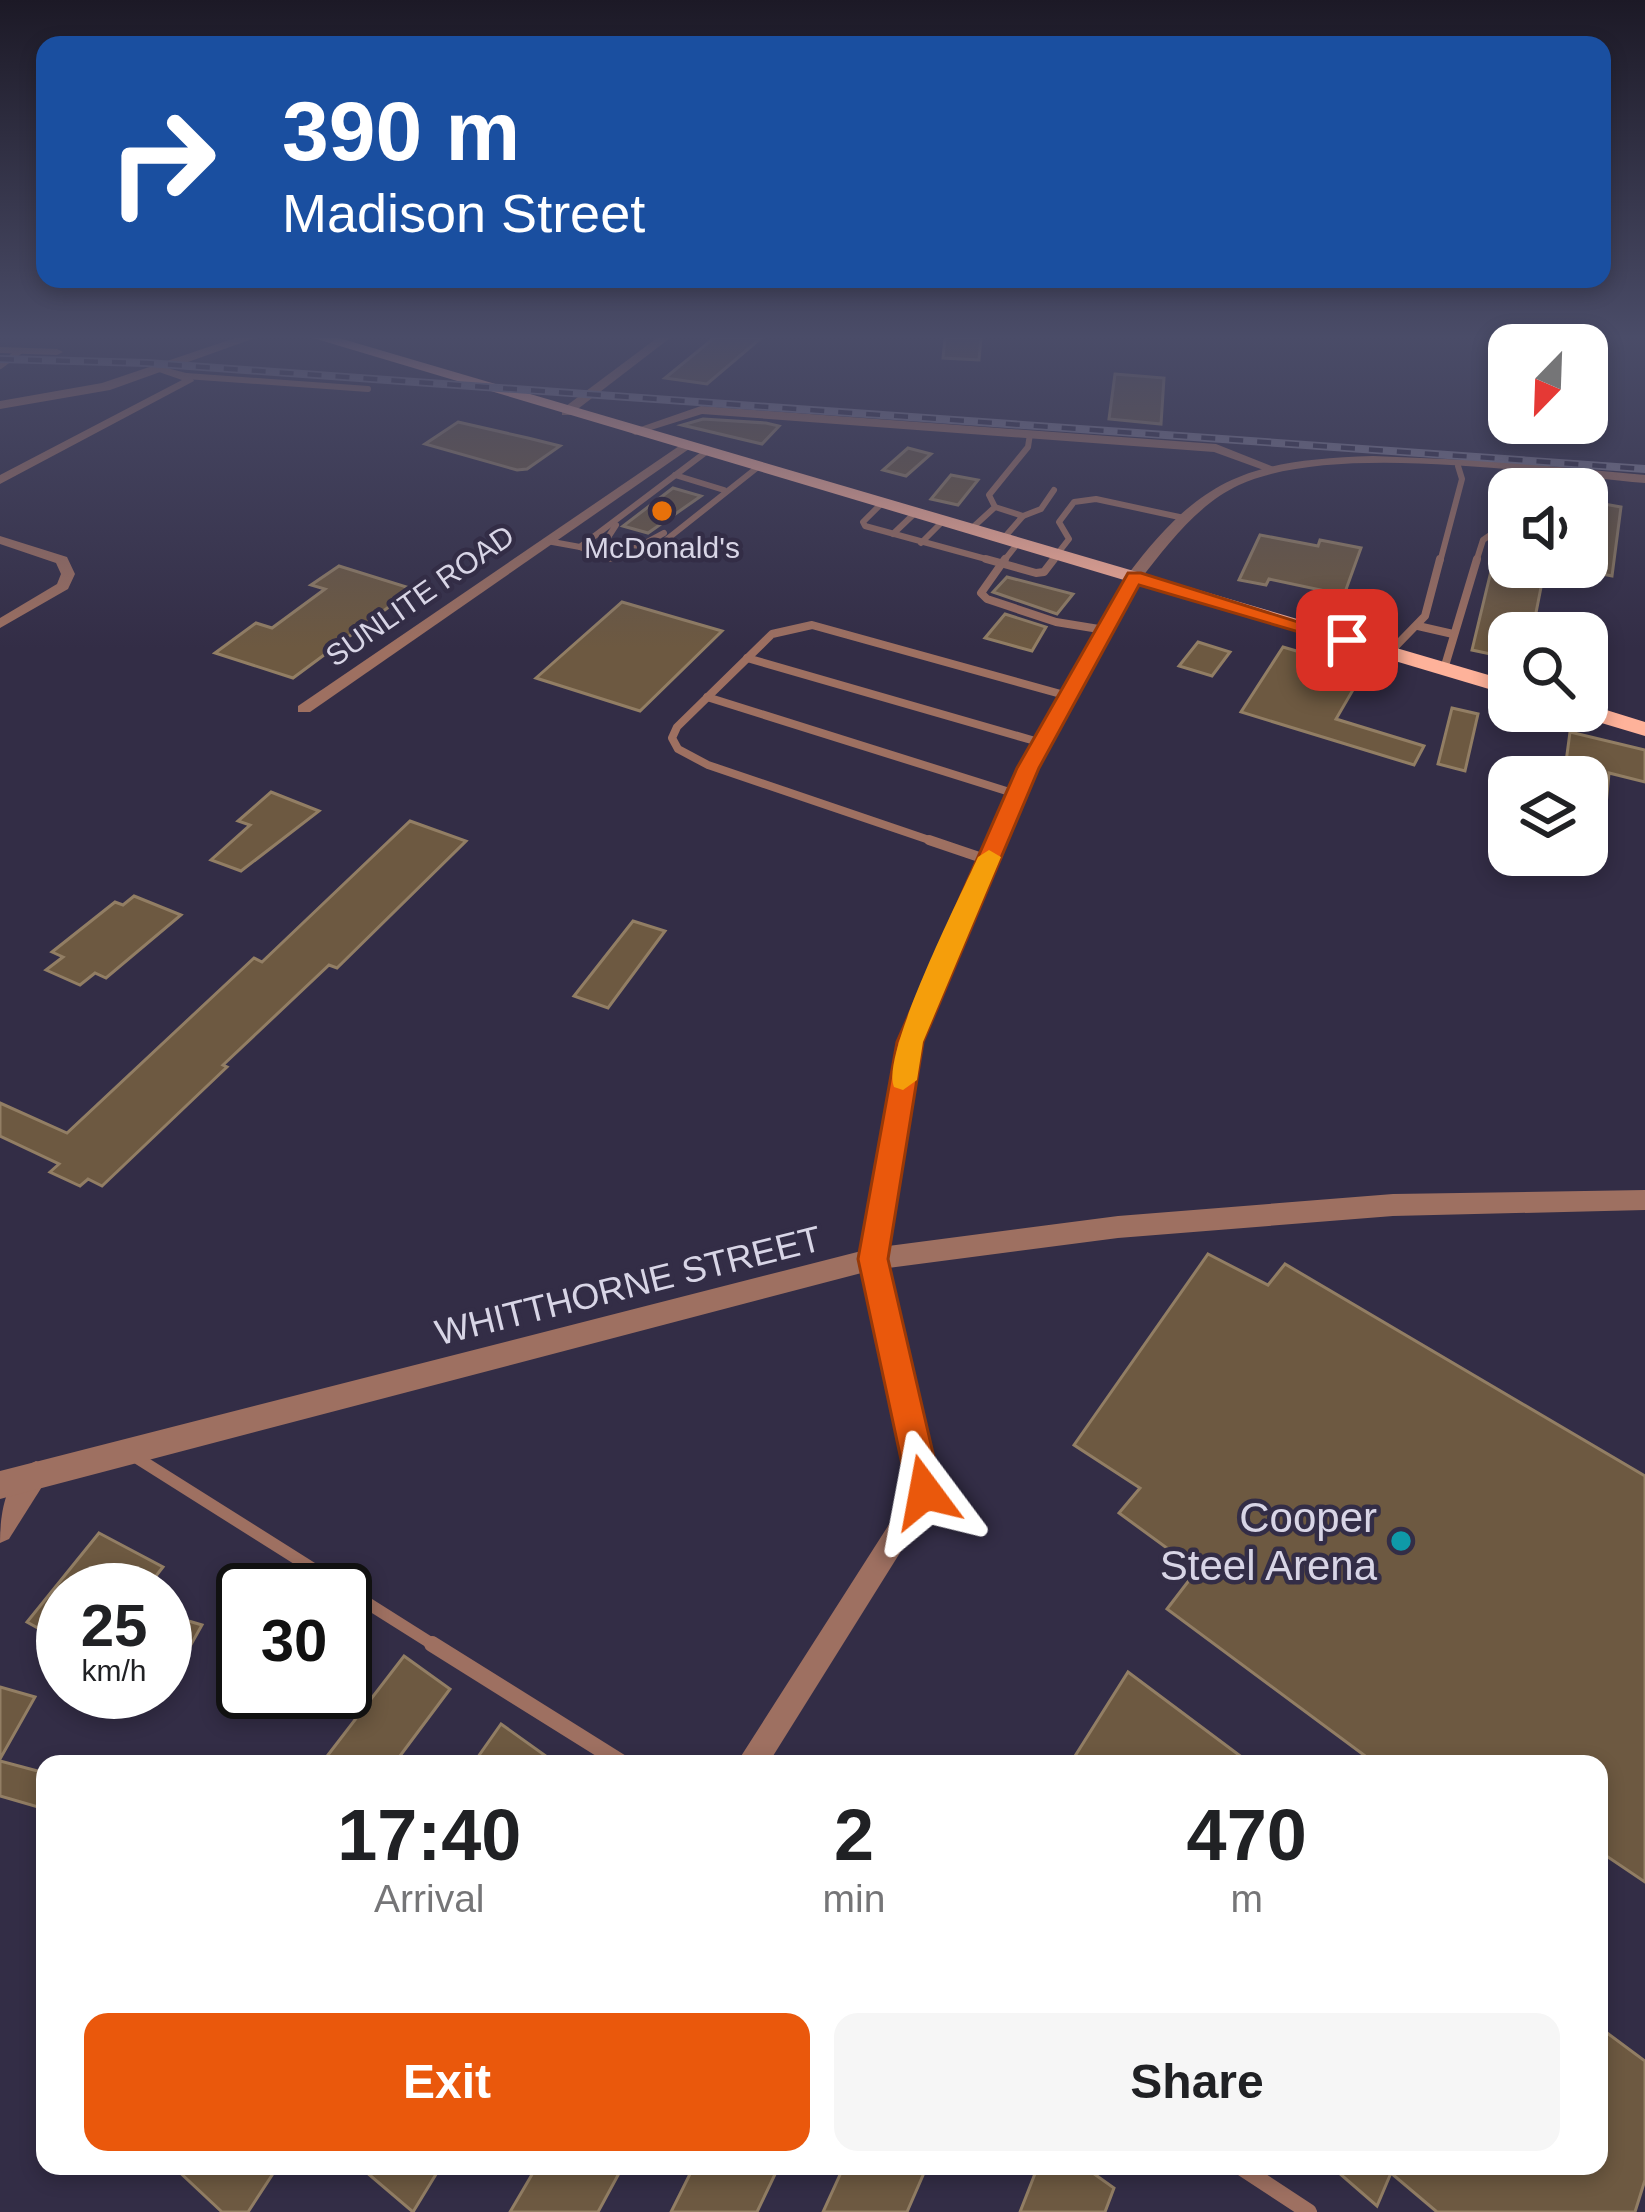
<!DOCTYPE html>
<style>
body{margin:0;font-family:Helvetica,sans-serif;background:#f6f6f6;color:#202124;height:100vh;display:flex;flex-direction:column;font-size:45px;white-space:nowrap}
*{box-sizing:border-box;margin:0}
p{font-size:39px;color:#757577}
.icon{flex:none;width:66px;height:66px;fill:none;stroke:currentColor;stroke-width:2;stroke-linecap:round;stroke-linejoin:round}
.map{position:relative;flex:1;overflow:hidden}
.panel{position:absolute;left:36px;top:1755px;width:1572px;height:420px;display:flex;flex-direction:column;background:#fff;border-radius:24px;box-shadow:0 6px 18px #0003}
.panel>*{flex:none}
.banner{position:absolute;left:36px;top:36px;width:1575px;height:252px;border-radius:24px;box-shadow:0 6px 18px #0003;background:#1a4fa0;color:#fff;overflow:hidden}
.needle{width:78px;rotate:203deg}
.controls{position:absolute;left:1488px;top:324px;display:grid;gap:24px}
.controls a{display:grid;place-items:center;width:120px;height:120px;border-radius:24px;background:#fff;box-shadow:0 6px 18px #0003;font-size:60px}
.speed{position:absolute;left:36px;top:1563px;display:flex;gap:24px;font-size:60px;font-weight:700;text-align:center}
.speed>*{display:grid;place-content:center;width:156px;height:156px;border-radius:50%;background:#fff;box-shadow:0 6px 18px #0003;line-height:1}
.speed small{font-size:30px;font-weight:400}
.speed .limit{border:6px solid #111;border-radius:18px;background:#fff;color:#111}
.pin{position:absolute;display:grid;place-items:center;width:102px;height:102px;color:#fff;margin:-51px;border-radius:24px;box-shadow:0 6px 18px #0006}
.me{position:absolute;width:132px;margin:-66px;rotate:347deg;stroke-linejoin:round;filter:drop-shadow(0 0 9px #0008)}
.turn{display:flex;align-items:center;gap:42px;height:252px;padding:0 48px;font-size:54px}
.turn .icon{width:156px;height:156px;stroke-width:2.5}
.turn b{display:block;font-size:84px;line-height:102px}
.eta{display:flex;justify-content:space-evenly;align-items:center;height:204px;text-align:center}
.eta b{font-size:72px;font-weight:600;line-height:84px}
.primary-button{display:flex;gap:24px;margin-top:auto;padding:24px 48px}
.primary-button a{flex:1;height:138px;border-radius:24px;background:#ea580c;color:#fff;font-size:48px;font-weight:600;line-height:138px;text-align:center}
.primary-button a+a{background:#f6f6f6;color:#202124}
.map>svg:first-child{display:block}
</style>
<div class="map">
<svg width="1645" height="2212" viewBox="0 0 1645 2212">
<rect width="100%" height="100%" fill="#332d46"/>
<g fill="#6d5941" stroke="#927e64" stroke-width="3">
<polygon points="714,338 761,338 707,384 665,378"/>
<polygon points="945,338 981,338 979,360 943,358"/>
<polygon points="1115,374 1164,378 1161,424 1109,419"/>
<polygon points="703,419 766,423 779,426 762,444 682,425"/>
<polygon points="458,422 528,438 560,446 527,469 517,470 425,444"/>
<polygon points="908,448 931,454 906,476 883,470"/>
<polygon points="951,475 978,480 958,505 931,499"/>
<polygon points="673,488 701,496 648,533 623,526"/>
<polygon points="1587,501 1621,507 1612,576 1587,571"/>
<polygon points="1260,535 1318,546 1320,540 1361,548 1344,595 1269,579 1266,585 1239,580"/>
<polygon points="339,566 413,589 293,678 215,653 256,623 272,628 325,589 311,585"/>
<polygon points="1492,567 1545,567 1532,633 1509,633 1509,658 1472,650"/>
<polygon points="1007,577 1073,594 1057,614 993,592"/>
<polygon points="622,602 722,631 640,711 536,678"/>
<polygon points="1005,614 1046,627 1032,651 985,638"/>
<polygon points="1198,642 1230,652 1212,676 1179,666"/>
<polygon points="1283,647 1364,671 1336,719 1424,746 1414,765 1241,712"/>
<polygon points="1452,708 1478,714 1465,771 1438,764"/>
<polygon points="1570,732 1645,750 1645,782 1609,773 1606,805 1587,801 1587,777 1564,777"/>
<polygon points="271,792 319,811 241,871 211,860 250,825 238,821"/>
<polygon points="410,821 466,841 337,968 329,965 223,1065 227,1067 102,1186 88,1179 80,1186 50,1172 59,1164 0,1136 0,1103 67,1133 254,958 262,962"/>
<polygon points="134,896 181,915 106,978 95,973 80,985 46,970 63,957 52,952 115,902 123,905"/>
<polygon points="633,921 665,931 608,1008 574,996"/>
<polygon points="1208,1254 1268,1285 1285,1264 1645,1476 1645,1882 1599,1851 1599,1764 1376,1764 1167,1609 1197,1570 1119,1513 1140,1488 1074,1445"/>
<polygon points="99,1533 163,1567 145,1590 121,1590 107,1582 101,1590 63,1590 63,1642 27,1622"/>
<polygon points="165,1614 202,1625 165,1691"/>
<polygon points="404,1656 450,1689 394,1764 321,1764"/>
<polygon points="1128,1672 1251,1764 1070,1764"/>
<polygon points="0,1687 35,1697 0,1759"/>
<polygon points="501,1724 557,1764 473,1764"/>
<polygon points="0,1761 45,1773 45,1809 0,1796"/>
<polygon points="1599,2027 1645,2061 1645,2180 1635,2212 1437,2212 1391,2173 1377,2206 1331,2166 1599,2166"/>
<polygon points="173,2166 278,2166 248,2212 222,2212"/>
<polygon points="359,2166 441,2166 413,2212"/>
<polygon points="537,2166 623,2166 598,2212 510,2212"/>
<polygon points="694,2166 779,2166 757,2212 671,2212"/>
<polygon points="844,2166 927,2166 907,2212 823,2212"/>
<polygon points="1038,2166 1083,2166 1114,2188 1105,2212 1020,2212"/>
</g>
<g fill="none" stroke-linecap="round" stroke-linejoin="round">
<g stroke="#9e7061" stroke-width="6">
<polyline points="0,366 20,351"/>
<polyline points="186,376 368,389"/>
<polyline points="706,452 580,547 607,559 647,555 758,467"/>
<polyline points="1527,471 1527,489"/>
<polyline points="675,475 724,490"/>
<polyline points="882,503 863,522 865,526 997,562"/>
<polyline points="995,507 1023,516 1003,539"/>
<polyline points="1023,516 1041,509 1054,490"/>
<polyline points="616,525 605,542 640,546 664,533"/>
<polyline points="971,529 995,507 989,495 1028,447 1030,434"/>
<polyline points="893,534 915,513"/>
<polyline points="547,541 580,547"/>
<polyline points="921,543 943,521"/>
<polyline points="1003,562 1018,543"/>
<polyline points="1051,562 1069,539 1059,522 1074,502 1096,499 1184,518"/>
<polyline points="1440,562 1462,479 1458,466"/>
<polyline points="1476,562 1483,540 1509,522"/>
</g>
<g stroke="#9e7061" stroke-width="8">
<polyline points="986,559 1036,573 1044,572 1054,559"/>
<polyline points="1005,559 981,593 987,599 1056,622 1105,630"/>
<polyline points="1418,626 1453,634"/>
<polyline points="1389,653 1425,616 1440,559"/>
<polyline points="747,658 1042,743"/>
<polyline points="1444,669 1477,559"/>
<polyline points="707,697 1016,794"/>
<polyline points="938,843 708,765 678,749 672,738 677,727 772,634 812,625 1068,696"/>
</g>
<polyline stroke="#9e7061" stroke-width="10" points="929,840 988,860"/>
<polyline stroke="#9e7061" stroke-width="12" points="134,1456 437,1647"/>
<g stroke="#9e7061" stroke-width="16">
<polyline points="432,1644 624,1764"/>
<polyline points="1239,2166 1309,2212"/>
</g>
<g fill="#9e7061" fill-rule="evenodd">
<polygon points="657,338 670,338 570,415 562,415 562,409"/>
<polygon points="0,347 57,349 63,352 57,355 0,353"/>
<polygon points="163,367 190,374 194,381 0,484 0,475 182,380 159,372 157,370"/>
<polygon points="701,406 1216,444 1279,469 1269,472 1214,452 702,414 635,435 629,431"/>
<polygon points="685,442 691,446 689,449 310,712 298,712 298,706"/>
<polygon points="0,536 67,557 75,574 68,589 0,628 0,618 57,584 61,574 56,563 0,544"/>
<polygon points="1134,573 1141,577 1036,768 920,1042 884,1259 938,1492 768,1764 736,1764 911,1490 862,1259 900,1042 1020,768 1127,577"/>
<path d="M36,1461L45,1464L49,1473L45,1482L9,1539L0,1543C0,1513 5,1475 36,1461Z"/>
</g>
<g fill="#9e7061" fill-rule="evenodd">
<polygon points="235,338 255,338 110,390 0,409 0,401 102,383"/>
<path d="M1373,456L1493,461L1645,475V483C1539,474 1334,441 1239,485C1198,504 1167,545 1140,580L1126,577C1201,476 1250,460 1373,456Z"/>
<polygon points="1645,1190 1645,1210 1393,1216 1118,1238 873,1270 0,1499 0,1471 873,1248 1118,1216 1393,1194"/>
</g>
<g fill="#feb29a" fill-rule="evenodd">
<polygon points="313,338 339,338 1509,681 1509,695"/>
<polygon points="1587,704 1645,722 1645,736 1578,716 1575,711 1587,711"/>
</g>
<g stroke="#807b91" stroke-width="8">
<polyline id="rail" points="0,359 147,363 1645,469"/>
</g>
<use href="#rail" stroke="#332d46" stroke-width="4.5" stroke-dasharray="14" stroke-linecap="butt"/>
</g>
<linearGradient id="sky" x2="0" y2="1"><stop stop-color="#1c1926"/><stop offset="0.52" stop-color="#4a4c68"/><stop offset="1" stop-color="#4a4c68" stop-opacity="0"/></linearGradient>
<rect width="1645" height="648" fill="url(#sky)"/>
<polygon fill="#ea580c" stroke="#983908" stroke-width="3" points="1128,573 1141,573 1356,640 1340,644 1139,585 1039,768 923,1042 888,1259 942,1492 937,1504 925,1509 913,1504 908,1492 858,1259 897,1042 1017,768"/>
<path fill="#f59e0b" d="M989,850L1001,857L923,1042L917,1080L903,1090L894,1087C880,1055 960,897 978,857Z"/>
<circle fill="#e8710a" stroke="#332d46" stroke-width="4.5" cx="662" cy="511" r="12"/>
<circle fill="#0f9aa8" stroke="#332d46" stroke-width="4.5" cx="1401" cy="1541" r="12"/>
<g text-anchor="middle" stroke-width="9" stroke-linejoin="round" paint-order="stroke">
<g font-size="30" fill="#d8d5e6" stroke="#332d46">
<text x="662" y="558">McDonald's</text>
</g>
<g font-size="30" fill="#d8d5e6" stroke="#332d46">
<text transform="translate(420 596) rotate(-35)" y="10">SUNLITE ROAD</text>
</g>
<g font-size="36" fill="#d8d5e6" stroke="#332d46">
<text transform="translate(628 1285) rotate(-14)" y="13">WHITTHORNE STREET</text>
</g>
<g font-size="42" fill="#d8d5e6" stroke="#332d46" text-anchor="end">
<text x="1377" y="1532">Cooper<tspan x="1377" dy="48">Steel Arena</tspan></text>
</g>
</g>
</svg>
<div class="controls">
<a><svg class="needle" viewBox="-14 -14 28 28"><path d="M0-13l5 13h-10z" fill="#e53935"/><path d="M0 13l5-13h-10z" fill="#757577"/></svg></a>
<a><svg class="icon" aria-label="sound" viewBox="0 0 24 24"><path d="M4 9h4l5-4v14l-5-4H4zM17 9q2 3 0 6"/></svg></a>
<a><svg class="icon" aria-label="search" viewBox="0 0 24 24"><circle cx="10" cy="10" r="6"/><path d="M15 15l6 6"/></svg></a>
<a><svg class="icon" aria-label="layers" viewBox="0 0 24 24"><path d="M12 4l9 5-9 5-9-5zM3 14l9 5 9-5"/></svg></a>
</div>
<div class="speed"><div>25<small>km/h</small></div><div class="limit">30</div></div>
<div class="pin" style="left:1347px;top:640px;background:#d93025"><svg class="icon" aria-label="arrive" viewBox="0 0 24 24"><path d="M6 21V4h12l-3 4 3 4H6"/></svg></div>
<svg class="me" style="left:925px;top:1492px" viewBox="-20 -20 40 40"><path d="M0-17L14 15 0 8-14 15z" fill="#ea580c" stroke="#fff" stroke-width="4"/></svg>
<div class="banner">
<div class="turn"><svg class="icon" aria-label="right" viewBox="0 0 24 24"><path d="M7 20v-9h11M14 6l5 5-5 5"/></svg><div><b>390 m</b>Madison Street</div></div>
</div>
<section class="panel">
<div class="eta">
<div><b>17:40</b><p>Arrival</p></div>
<div><b>2</b><p>min</p></div>
<div><b>470</b><p>m</p></div>
</div>
<div class="primary-button"><a>Exit</a><a>Share</a></div>
</section>
</div>
